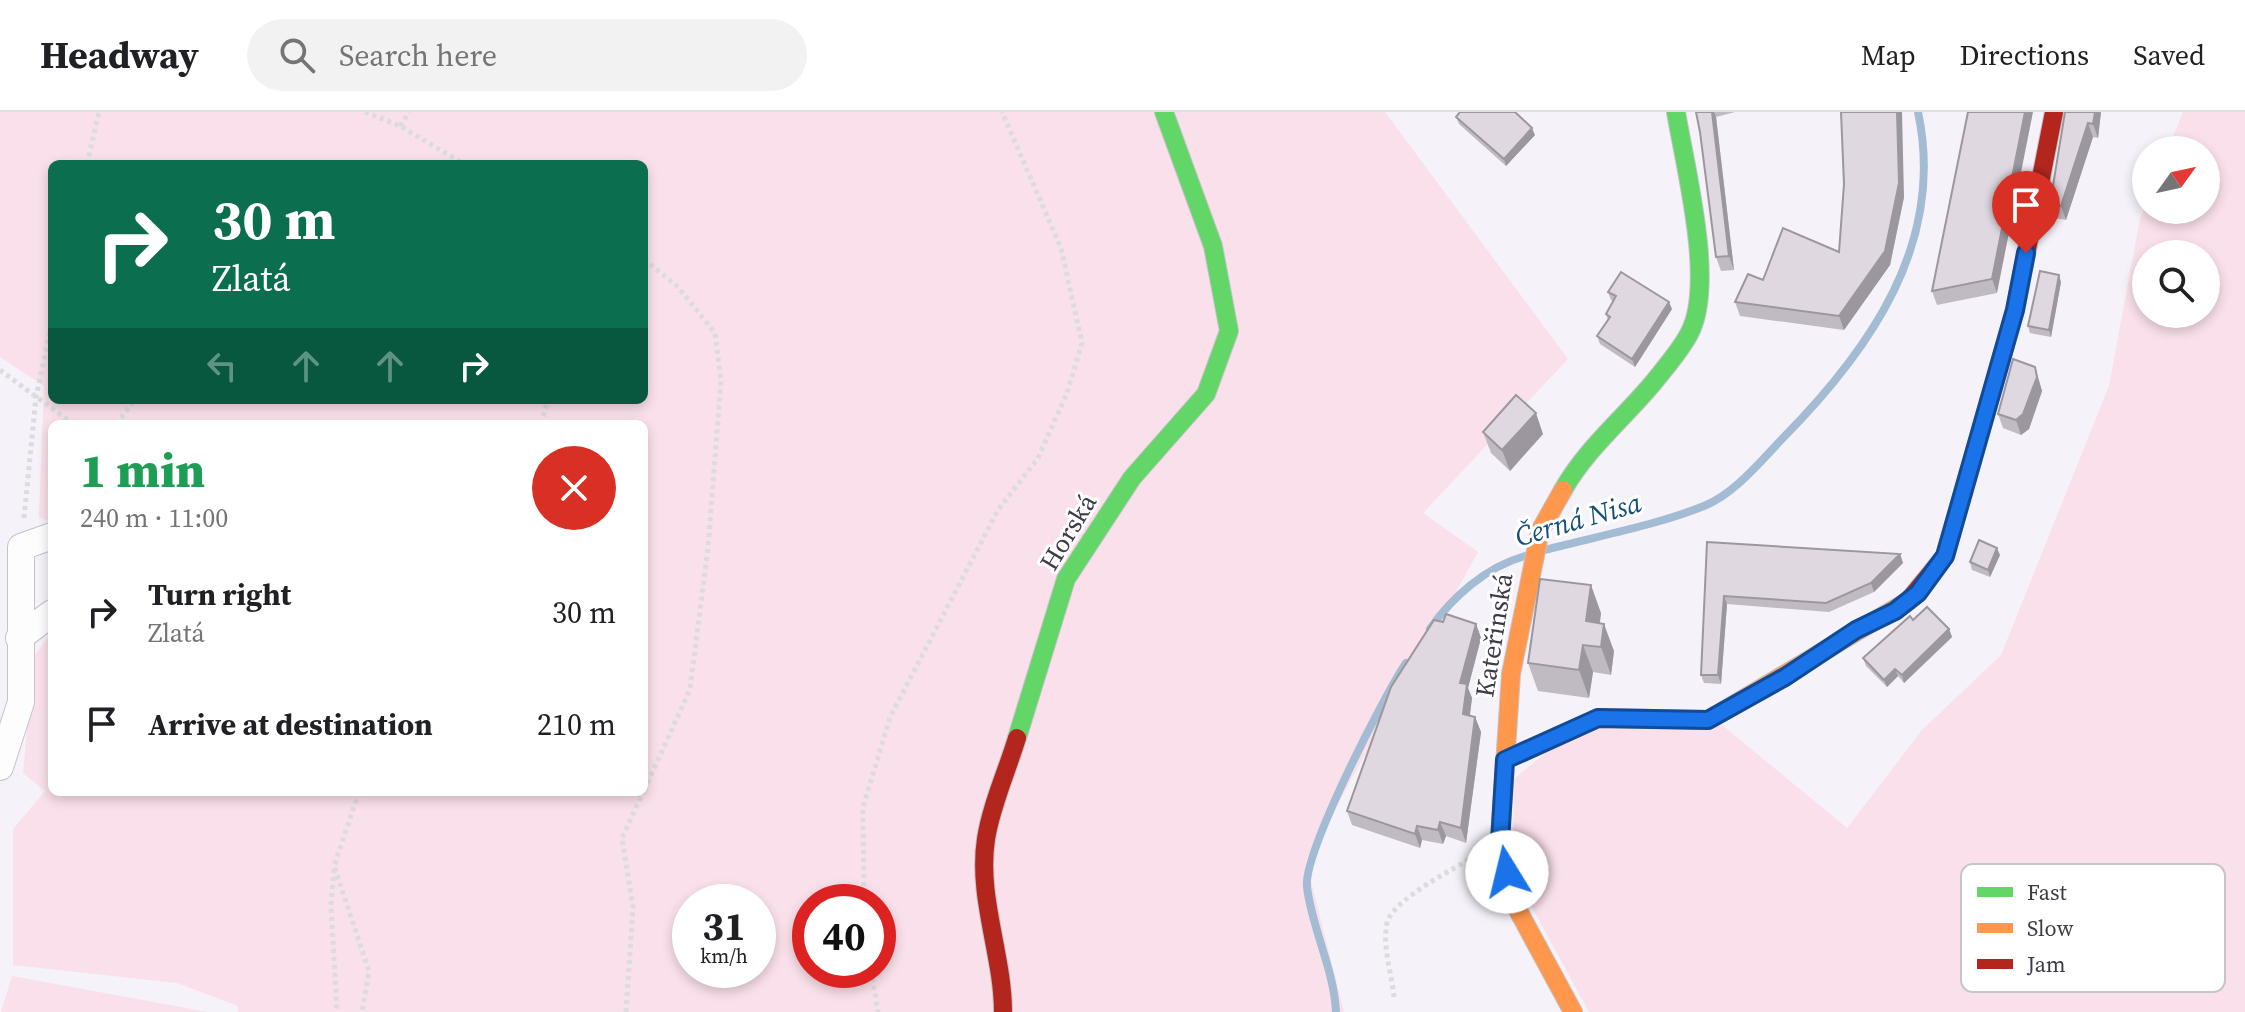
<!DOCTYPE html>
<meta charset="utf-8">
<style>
body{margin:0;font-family:"Source Serif 4",serif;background:#f2f2f2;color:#202124;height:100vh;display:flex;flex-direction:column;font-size:30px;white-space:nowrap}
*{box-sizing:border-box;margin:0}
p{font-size:26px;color:#757577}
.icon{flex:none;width:44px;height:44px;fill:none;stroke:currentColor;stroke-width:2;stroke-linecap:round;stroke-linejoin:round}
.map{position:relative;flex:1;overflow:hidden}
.panel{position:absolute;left:48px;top:308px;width:600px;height:376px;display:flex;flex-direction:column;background:#fff;border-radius:12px;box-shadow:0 4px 12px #0003}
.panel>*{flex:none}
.banner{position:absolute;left:48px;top:48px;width:600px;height:244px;border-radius:12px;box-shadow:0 4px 12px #0003;background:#0b6e4f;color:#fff;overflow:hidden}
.needle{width:52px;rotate:57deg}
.buttons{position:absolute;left:2132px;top:24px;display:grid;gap:16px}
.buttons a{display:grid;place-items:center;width:88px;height:88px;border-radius:50%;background:#fff;box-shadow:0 4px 12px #0003;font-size:40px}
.speed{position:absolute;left:672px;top:772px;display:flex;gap:16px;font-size:40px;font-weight:700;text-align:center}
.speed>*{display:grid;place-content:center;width:104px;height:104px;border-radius:50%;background:#fff;box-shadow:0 4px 12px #0003;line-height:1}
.speed small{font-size:20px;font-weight:400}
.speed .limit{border:12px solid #d22;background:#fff;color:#111}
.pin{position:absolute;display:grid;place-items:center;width:68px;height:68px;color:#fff;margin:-82px -34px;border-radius:50% 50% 50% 0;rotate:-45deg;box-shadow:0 0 8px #0007}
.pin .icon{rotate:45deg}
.me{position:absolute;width:88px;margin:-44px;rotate:351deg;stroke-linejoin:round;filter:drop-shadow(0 0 6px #0008)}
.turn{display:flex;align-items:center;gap:28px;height:168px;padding:0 32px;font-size:36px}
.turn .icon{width:104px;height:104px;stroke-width:2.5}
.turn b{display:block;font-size:56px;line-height:68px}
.lanes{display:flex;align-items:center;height:76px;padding:0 32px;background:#0003;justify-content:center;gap:40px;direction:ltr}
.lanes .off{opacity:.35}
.round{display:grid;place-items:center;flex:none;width:84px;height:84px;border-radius:42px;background:#f2f2f2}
.overview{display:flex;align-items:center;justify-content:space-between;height:136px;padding:0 32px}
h1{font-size:48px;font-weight:800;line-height:60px;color:#1e9e55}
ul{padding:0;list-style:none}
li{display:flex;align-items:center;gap:24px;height:112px;padding:0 32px}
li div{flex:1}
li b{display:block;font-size:30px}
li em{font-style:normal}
header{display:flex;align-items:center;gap:48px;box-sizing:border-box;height:112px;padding:0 40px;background:#fff;border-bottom:2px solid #e0e0e0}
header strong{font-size:38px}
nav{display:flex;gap:44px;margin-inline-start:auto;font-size:28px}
.search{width:560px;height:72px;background:#f2f2f2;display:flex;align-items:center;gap:20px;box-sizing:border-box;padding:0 28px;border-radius:44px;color:#757577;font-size:30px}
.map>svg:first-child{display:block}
</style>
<header>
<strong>Headway</strong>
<div class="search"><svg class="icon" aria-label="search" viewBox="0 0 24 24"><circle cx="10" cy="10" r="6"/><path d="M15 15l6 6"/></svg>Search here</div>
<nav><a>Map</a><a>Directions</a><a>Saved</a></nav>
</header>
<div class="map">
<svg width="2245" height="900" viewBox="0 0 2245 900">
<rect width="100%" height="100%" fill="#f5f2f9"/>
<g fill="#fae0ea" fill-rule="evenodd">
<path d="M0,0H1385L1568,247L1423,401L1478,440L1306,749L1344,900H238V894L177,871L13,853V717L45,679L23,661L34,544L52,520V680H644V312H52V411L39,405L44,274L0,245ZM52,52H644V288H52ZM690,790H758V858H690ZM810,790H878V858H810Z"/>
<path d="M2183,0H2245V900H1589L1527,786L1514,728L1513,668L1556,632L1600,614L1721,612L1847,716L1922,618L2001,543L2109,274L2140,107L2146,92V98H2206V38H2168ZM2146,142H2206V202H2146Z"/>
<polygon points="12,864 208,900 1,900"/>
</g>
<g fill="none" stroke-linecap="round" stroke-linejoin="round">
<g stroke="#a3bcd4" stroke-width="8">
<path d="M1545,438C1597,424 1654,414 1704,394C1734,382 1760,350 1782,327C1870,238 1946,131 1918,0"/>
<path d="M1430,517C1452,485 1486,455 1525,444"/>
<path d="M1336,900C1334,857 1312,817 1307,775C1303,741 1384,584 1406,551"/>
</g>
<g stroke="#c5c2ca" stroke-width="28">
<g id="street">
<polyline points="19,526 52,501"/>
<polyline points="0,655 21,590 21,435 52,424"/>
</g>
</g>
<g stroke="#c5c2ca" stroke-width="20">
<g id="fast">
<path d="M1563,378C1586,337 1623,307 1653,271C1665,256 1680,239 1689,222C1716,173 1685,55 1676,0"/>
<polyline points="1017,626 1066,467 1132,366 1206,282 1229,219 1213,134 1164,0"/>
</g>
</g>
<g stroke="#c5c2ca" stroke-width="20">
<g id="slow">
<polyline points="1563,378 1540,419 1511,562 1500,729 1514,791 1573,900"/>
<polyline points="1505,648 1598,606 1708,608 1908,489"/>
</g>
</g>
<g stroke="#c5c2ca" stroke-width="20">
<g id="jam">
<polyline points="1908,489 1945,444 2015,198 2054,0"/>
<path d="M1003,900C1003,843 977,785 986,727C991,694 1007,659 1017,626"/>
</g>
</g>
<g stroke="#dcdbde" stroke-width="5" stroke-dasharray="4 4" stroke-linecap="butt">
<polyline points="365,0 400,14 464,52"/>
<polyline points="400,14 409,0"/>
<polyline points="87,52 99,0"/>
<polyline points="644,147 678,175 715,221 721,269 708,436 690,577 644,679"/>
<polyline points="0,258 73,312"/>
<polyline points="116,312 135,288"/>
<polyline points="541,312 548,288"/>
<polyline points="24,406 36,285 52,210"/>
<polyline points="359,680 334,754 369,859 362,900"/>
<polyline points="334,757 331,793 337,900"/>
<polyline points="864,790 863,695 890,605 998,398 1038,346 1067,281 1082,231 1061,136 1002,0"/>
<polyline points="871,858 878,900"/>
<path d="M1394,885C1392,862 1382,834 1387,811C1393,787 1454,757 1475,744"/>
<polyline points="626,900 633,796 622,726 643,680"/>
</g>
<use href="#street" stroke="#fefdfe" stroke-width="26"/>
<use href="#fast" stroke="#63d668" stroke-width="18"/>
<use href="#slow" stroke="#ff974d" stroke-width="18"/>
<use href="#jam" stroke="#b3261e" stroke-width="18"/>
</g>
<g fill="#c0bac2">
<polygon points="1696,0 1735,0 1716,5 1734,158 1721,159 1716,145 1700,20"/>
<polygon points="1968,0 1997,181 1937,193 1932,179"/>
<polygon points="2065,0 2101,0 2098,26 2093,25 2066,108 2055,106 2050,92"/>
<polygon points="1456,5 1535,23 1506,54 1459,12"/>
<polygon points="1844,72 1904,85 1890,153 1844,218 1740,204 1735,190 1763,168 1839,140"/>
<polygon points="2061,170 2051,225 2030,221 2028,214"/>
<polygon points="1608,180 1672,197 1635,255 1600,232 1597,224 1608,208 1606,202 1613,189 1611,188"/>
<polygon points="2035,255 2042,279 2029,317 2021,323 2003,316 1998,302"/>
<polygon points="1483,320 1543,322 1510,359 1491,341"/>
<polygon points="1707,430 1900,442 1903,451 1874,480 1829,500 1727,492 1721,572 1704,571 1701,563"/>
<polygon points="2000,443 1990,465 1972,458 1970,450"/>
<polygon points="1601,501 1600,511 1614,539 1611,563 1593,560 1589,586 1538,579 1528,551"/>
<polygon points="1913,508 1949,517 1952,525 1904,571 1898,564 1887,575 1866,554 1863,546"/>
<polygon points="1443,510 1476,512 1481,526 1468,576 1472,586 1470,604 1475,605 1481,620 1466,731 1446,724 1443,732 1422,728 1420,736 1352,713 1347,699"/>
</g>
<g fill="#9c979e">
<polygon points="1712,0 1714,0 1716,5 1734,158 1729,144"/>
<polygon points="1897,0 1902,0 1904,85 1890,153 1844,218 1839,204"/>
<polygon points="2025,0 2033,0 1997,181 1992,167"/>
<polygon points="2095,0 2101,0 2098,26 2093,12"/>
<polygon points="2088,11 2093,25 2066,108 2061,94"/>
<polygon points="1532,16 1535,23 1506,54 1504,47"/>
<polygon points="2059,163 2061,170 2051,225 2049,218"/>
<polygon points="1669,190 1672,197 1635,255 1632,247"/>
<polygon points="2035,255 2042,279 2029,317 2021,323 2016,308"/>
<polygon points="1536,301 1543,322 1510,359 1502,338"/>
<polygon points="1997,436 2000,443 1990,465 1988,458"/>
<polygon points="1900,442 1903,451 1874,480 1871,471"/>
<polygon points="1591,473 1601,501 1596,535 1586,509"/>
<polygon points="1724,484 1727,492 1721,572 1718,563"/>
<polygon points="1476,512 1481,526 1468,576 1472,586 1468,616 1463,602 1460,571"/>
<polygon points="1604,512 1614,539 1611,563 1601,535"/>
<polygon points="1949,517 1952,525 1904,571 1902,563"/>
<polygon points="1583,533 1593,560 1589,586 1579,558"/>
<polygon points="1895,557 1898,564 1887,575 1884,568"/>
<polygon points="1475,605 1481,620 1466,731 1461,716"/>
<polygon points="1440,710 1446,724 1443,732 1438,718"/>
<polygon points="1417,714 1422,728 1420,736 1415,722"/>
</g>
<g fill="#dfd8e1" stroke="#9c979e" stroke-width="2">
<polygon points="1460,0 1515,0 1532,16 1504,47 1456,5"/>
<polygon points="1696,0 1712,0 1729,144 1716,145 1700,20"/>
<polygon points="1841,0 1897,0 1899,71 1885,139 1839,204 1735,190 1748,162 1763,168 1783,116 1839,140 1844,72"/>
<polygon points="1968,0 2025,0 1992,167 1932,179"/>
<polygon points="2065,0 2095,0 2093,12 2088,11 2061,94 2050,92"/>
<polygon points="2040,159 2059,163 2049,218 2028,214"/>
<polygon points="1621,160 1669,190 1632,247 1597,224 1610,205 1606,202 1616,184 1608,180"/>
<polygon points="2013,247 2035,255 2037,265 2023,302 2016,308 1998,302"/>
<polygon points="1516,283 1536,301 1502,338 1483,320"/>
<polygon points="1979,428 1997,436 1988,458 1970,450"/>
<polygon points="1707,430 1900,442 1871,471 1826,491 1724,484 1718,563 1701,563"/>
<polygon points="1540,467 1591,473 1586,509 1604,512 1601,535 1583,533 1579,558 1528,551"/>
<polygon points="1927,495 1949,517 1902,563 1895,557 1884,568 1863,546 1910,504 1913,508"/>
<polygon points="1446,502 1476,512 1460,571 1467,572 1463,602 1475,605 1461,716 1440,710 1438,718 1417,714 1415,722 1347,699 1391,575 1434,508 1443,510"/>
</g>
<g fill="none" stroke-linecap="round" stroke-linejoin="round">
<g stroke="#114b97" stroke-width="20">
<polyline id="route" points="1507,760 1500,729 1505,648 1598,606 1708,608 1785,565 1856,518 1895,499 1918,481 1945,444 2015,198 2026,141"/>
</g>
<use href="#route" stroke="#1a73e8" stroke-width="14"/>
</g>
<g text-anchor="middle" stroke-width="6" stroke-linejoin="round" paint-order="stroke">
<g font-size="26" fill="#3f3a47" stroke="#fff">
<text transform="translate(1068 420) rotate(-59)" y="9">Horská</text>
<text transform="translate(1494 523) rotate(-81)" y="9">Kateřinská</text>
</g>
<g font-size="28" font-style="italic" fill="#145079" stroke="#fff">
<text transform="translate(1578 407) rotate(-16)" y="10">Černá Nisa</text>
</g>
</g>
<rect x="1961" y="752" width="264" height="128" rx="12" fill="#fff" stroke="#c5c4c8" stroke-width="2"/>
<rect x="1977" y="775" width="36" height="10" fill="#63d668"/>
<rect x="1977" y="811" width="36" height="10" fill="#ff974d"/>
<rect x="1977" y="847" width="36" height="10" fill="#b3261e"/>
<g font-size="22" fill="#3f3a47">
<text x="2027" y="788">Fast</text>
<text x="2027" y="824">Slow</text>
<text x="2027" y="860">Jam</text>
</g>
</svg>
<div class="buttons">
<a><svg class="needle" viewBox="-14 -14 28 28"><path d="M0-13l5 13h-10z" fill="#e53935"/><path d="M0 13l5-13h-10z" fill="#757577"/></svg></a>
<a><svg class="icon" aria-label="search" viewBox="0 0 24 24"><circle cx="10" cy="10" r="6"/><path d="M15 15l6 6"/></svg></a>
</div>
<div class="speed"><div>31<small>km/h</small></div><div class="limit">40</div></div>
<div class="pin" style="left:2026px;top:141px;background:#d93025"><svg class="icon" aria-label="arrive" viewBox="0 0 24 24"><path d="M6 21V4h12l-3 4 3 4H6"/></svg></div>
<svg class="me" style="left:1507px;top:760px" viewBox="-20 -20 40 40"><circle r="19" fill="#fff"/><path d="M0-13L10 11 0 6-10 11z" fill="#1a73e8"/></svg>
<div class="banner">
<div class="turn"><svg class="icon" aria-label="right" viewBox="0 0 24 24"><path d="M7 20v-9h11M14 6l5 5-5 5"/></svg><div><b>30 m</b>Zlatá</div></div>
<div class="lanes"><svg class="icon off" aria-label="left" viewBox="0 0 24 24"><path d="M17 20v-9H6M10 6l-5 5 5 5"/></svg><svg class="icon off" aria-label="ahead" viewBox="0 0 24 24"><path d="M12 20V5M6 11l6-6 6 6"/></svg><svg class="icon off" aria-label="ahead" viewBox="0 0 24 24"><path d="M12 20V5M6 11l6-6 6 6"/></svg><svg class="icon" aria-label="right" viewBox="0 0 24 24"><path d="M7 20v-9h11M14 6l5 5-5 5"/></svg></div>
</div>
<section class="panel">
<div class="overview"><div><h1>1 min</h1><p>240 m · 11:00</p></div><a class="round" style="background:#d93025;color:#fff"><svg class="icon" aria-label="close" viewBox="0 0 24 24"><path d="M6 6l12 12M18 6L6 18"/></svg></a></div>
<ul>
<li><svg class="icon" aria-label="right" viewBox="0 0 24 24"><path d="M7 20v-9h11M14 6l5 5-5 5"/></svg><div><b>Turn right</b><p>Zlatá</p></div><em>30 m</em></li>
<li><svg class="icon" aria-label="arrive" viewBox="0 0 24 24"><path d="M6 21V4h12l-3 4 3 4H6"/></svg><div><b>Arrive at destination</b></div><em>210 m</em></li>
</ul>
</section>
</div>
